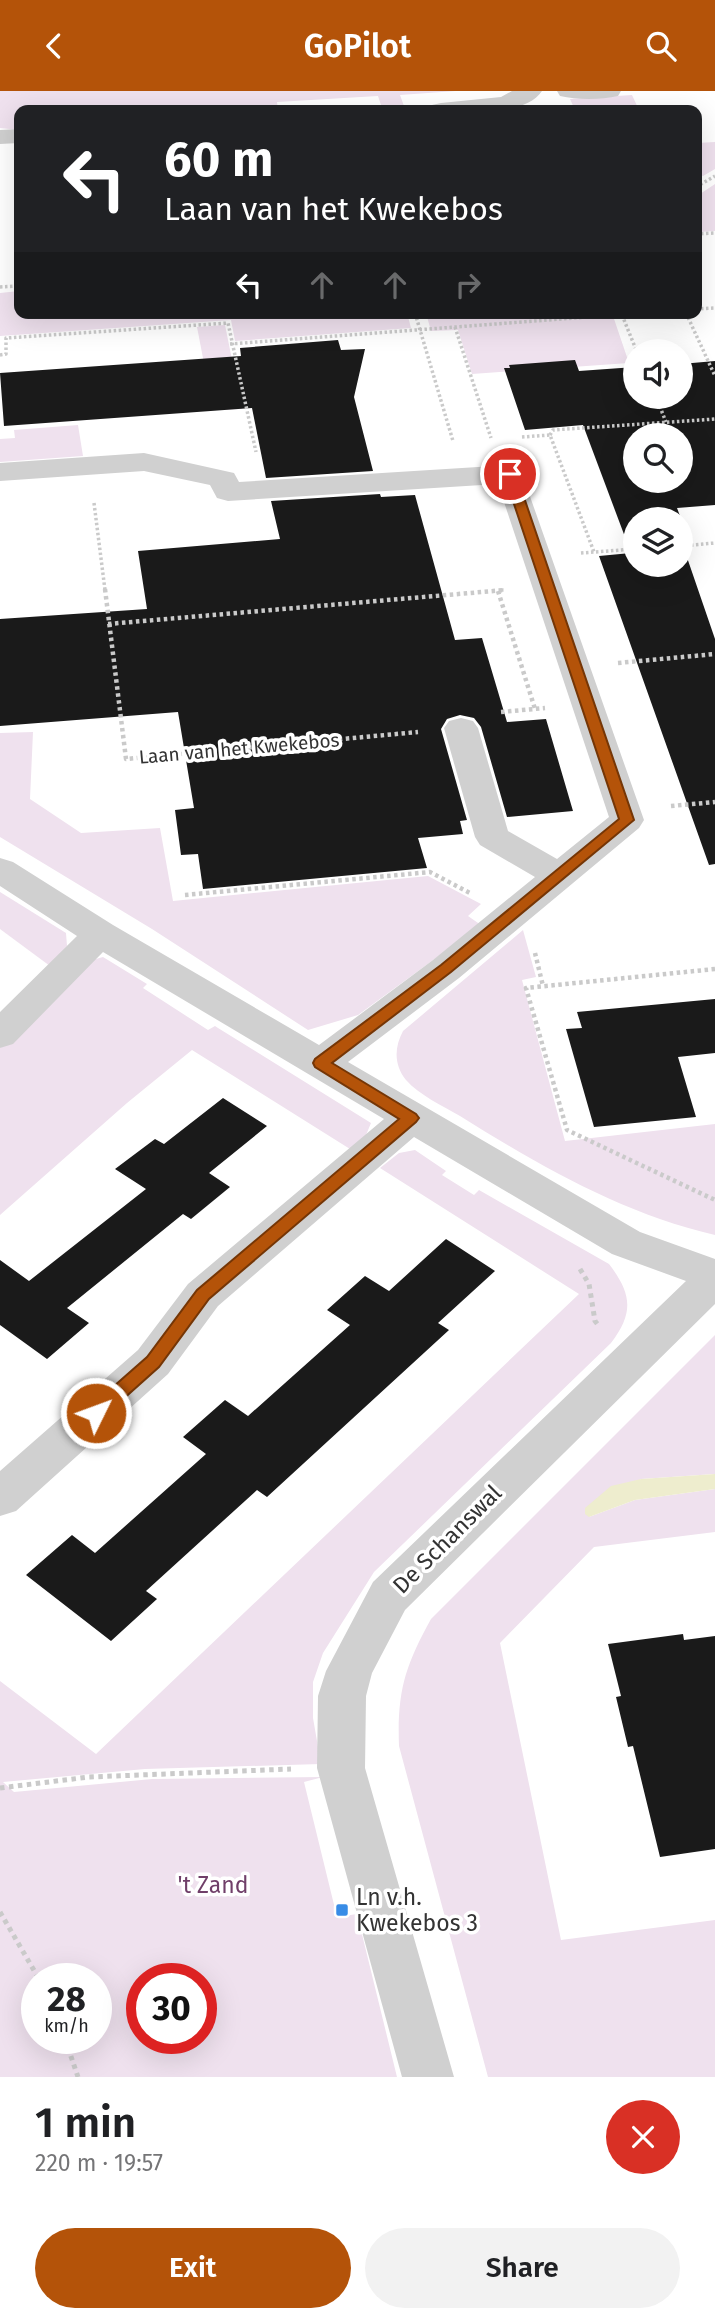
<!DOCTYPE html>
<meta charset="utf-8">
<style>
body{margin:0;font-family:"Fira Sans",sans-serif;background:#f2f2f2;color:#202124;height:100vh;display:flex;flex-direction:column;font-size:26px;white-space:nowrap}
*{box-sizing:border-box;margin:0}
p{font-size:23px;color:#757577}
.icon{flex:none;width:38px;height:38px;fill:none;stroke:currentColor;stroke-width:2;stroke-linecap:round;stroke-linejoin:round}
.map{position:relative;height:1986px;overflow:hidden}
.sheet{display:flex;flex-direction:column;background:#fff;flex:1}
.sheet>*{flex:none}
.top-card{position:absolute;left:14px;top:14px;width:688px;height:214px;border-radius:14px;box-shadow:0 7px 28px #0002;background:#202124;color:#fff;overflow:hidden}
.controls{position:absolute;left:623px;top:248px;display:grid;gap:14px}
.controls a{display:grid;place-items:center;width:70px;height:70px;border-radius:50%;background:#fff;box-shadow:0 7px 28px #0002;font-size:35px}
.speed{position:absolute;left:21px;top:1872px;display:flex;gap:14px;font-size:35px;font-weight:700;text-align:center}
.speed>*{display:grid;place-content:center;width:91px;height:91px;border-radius:50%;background:#fff;box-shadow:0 7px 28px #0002;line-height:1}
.speed small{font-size:18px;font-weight:400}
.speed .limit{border:10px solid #d22;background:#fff;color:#111}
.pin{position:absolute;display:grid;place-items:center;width:60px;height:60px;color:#fff;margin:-30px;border:4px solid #fff;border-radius:50%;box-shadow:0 2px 7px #0007}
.me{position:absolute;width:77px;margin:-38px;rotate:48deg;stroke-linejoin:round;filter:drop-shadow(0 0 5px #0008)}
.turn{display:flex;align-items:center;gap:24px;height:147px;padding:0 35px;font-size:32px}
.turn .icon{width:91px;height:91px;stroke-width:2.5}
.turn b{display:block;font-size:49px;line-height:60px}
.lanes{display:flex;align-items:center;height:66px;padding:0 35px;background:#0003;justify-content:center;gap:35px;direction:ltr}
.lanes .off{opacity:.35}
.round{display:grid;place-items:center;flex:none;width:74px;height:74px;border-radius:37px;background:#f2f2f2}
.summary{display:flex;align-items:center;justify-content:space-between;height:119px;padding:0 35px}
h1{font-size:42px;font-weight:600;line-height:52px}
.action{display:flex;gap:14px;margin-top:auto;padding:14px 35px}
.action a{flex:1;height:80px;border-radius:42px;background:#b45309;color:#fff;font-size:28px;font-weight:600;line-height:80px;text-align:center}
.action a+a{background:#f2f2f2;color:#202124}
header{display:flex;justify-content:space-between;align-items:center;height:91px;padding:0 35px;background:#b45309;color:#fff;font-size:32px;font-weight:600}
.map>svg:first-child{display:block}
</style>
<header><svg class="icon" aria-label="back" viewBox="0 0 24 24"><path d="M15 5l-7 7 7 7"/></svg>GoPilot<svg class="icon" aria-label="search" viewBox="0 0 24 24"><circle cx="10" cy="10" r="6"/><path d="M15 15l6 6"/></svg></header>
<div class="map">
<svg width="715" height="1986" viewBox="0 0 715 1986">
<rect width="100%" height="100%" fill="#fff"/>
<g fill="#efe1ee" fill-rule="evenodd">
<polygon points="0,0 456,0 400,4 404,15 382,17 378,5 277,11 278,19 189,19 188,17 19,19 19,39 0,37"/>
<polygon points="632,4 639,19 575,19 570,8"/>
<polygon points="715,51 715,78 703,85 697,83 697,52"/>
<polygon points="715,93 715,140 697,141 697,105"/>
<polygon points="19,200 19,222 407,222 411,237 235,250 231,229 0,245 0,202"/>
<polygon points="426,222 612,222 629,272 472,283 458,239 431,240"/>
<polygon points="225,234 242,318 213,319 197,236"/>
<polygon points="78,334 83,365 0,371 0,348 15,347 14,339"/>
<polygon points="33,641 30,708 81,742 160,737 173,810 428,785 481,813 468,825 481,834 358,924 308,939 152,838 0,746 0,642"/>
<polygon points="0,801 66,842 67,855 50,875 0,838"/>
<path d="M523,839L536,886L522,889L565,1050L715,1033V1144C623,1123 540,1075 460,1025C443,1015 419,1004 406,989C394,974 394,957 403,940Z"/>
<polygon points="103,866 147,893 143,897 208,939 215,935 218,937 371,1032 366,1044 350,1058 192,959 127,1012 0,1124 0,957 85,871"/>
<path d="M415,1059L446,1080L442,1084L474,1104L479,1099L609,1173C632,1203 634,1222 611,1252L374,1481L323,1562L313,1591V1627L321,1673L145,1678L3,1691L14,1701L152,1688L323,1686L304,1691L337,1826L357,1823L397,1986H0V1590L96,1663L579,1203L380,1077L399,1062ZM37,1888H96V1948H37ZM142,1888H201V1948H142Z"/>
<path d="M715,1244V1383L641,1388L589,1426L635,1409L715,1398V1441L594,1456L500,1552L561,1849L715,1829V1986H488L399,1655C397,1601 405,1575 431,1528Z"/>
</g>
<polygon fill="#eeedce" points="715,1383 715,1398 635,1409 589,1426 585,1423 585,1417 611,1395 641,1388"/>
<g fill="#1a1a1a" fill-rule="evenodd">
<polygon points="338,249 341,259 365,258 354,306 373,380 266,387 252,317 4,335 0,282 241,265 240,257"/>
<path d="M575,269L579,280L635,276V306H681V273L715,270V414L677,417L689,449H681L715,548V773L709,774L599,465L631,462L583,334L525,339L504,277H510L509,274ZM635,345H681V390H635ZM635,429H681V474H635Z"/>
<polygon points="380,403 381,406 415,404 455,549 482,547 507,631 546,628 573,720 507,726 481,636 474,627 460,624 447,628 441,638 467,729 460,730 463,743 418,747 427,777 203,798 198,763 181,764 175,719 194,717 178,621 0,635 0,528 147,518 138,460 280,448 271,410"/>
<polygon points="715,908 715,962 678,966 696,1026 594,1036 566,938 582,937 577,921"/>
<polygon points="223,1007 267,1035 209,1082 230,1096 191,1128 183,1123 67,1217 89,1232 47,1268 0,1234 0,1169 29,1190 146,1098 115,1078 155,1048 164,1053"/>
<polygon points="446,1148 495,1180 438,1232 449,1239 267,1406 257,1399 146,1500 157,1508 111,1550 26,1484 72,1444 95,1462 206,1363 183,1346 225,1309 248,1325 350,1234 327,1219 365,1185 389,1200"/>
<polygon points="683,1543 684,1549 715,1545 715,1758 660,1766 633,1655 628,1656 616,1606 621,1605 608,1553"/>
</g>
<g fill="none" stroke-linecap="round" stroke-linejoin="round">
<g stroke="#cacaca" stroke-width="3.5" stroke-dasharray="2.5 2.5" stroke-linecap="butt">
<polyline points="696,96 715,85"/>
<polyline points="696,143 715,142"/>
<polyline points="0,196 19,195"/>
<polyline points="696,218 715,217"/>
<polyline points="415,222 453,350"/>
<polyline points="686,222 715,285"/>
<polyline points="622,224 637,261"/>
<polyline points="455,236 491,347"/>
<polyline points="230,253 641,222"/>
<polyline points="0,264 6,263 6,247 228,232 256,361"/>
<polyline points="656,306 666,331"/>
<polyline points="550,344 553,339 715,328"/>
<polyline points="522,346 550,344 594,461"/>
<polyline points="94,412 105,499"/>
<polyline points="681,455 715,452"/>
<polyline points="581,462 635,458"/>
<polyline points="501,499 505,499"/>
</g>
<g stroke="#cacaca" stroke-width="4.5" stroke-dasharray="3.5 3.5" stroke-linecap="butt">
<polyline points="105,498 126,668 418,641"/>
<polyline points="498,500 535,618"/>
<polyline points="108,533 505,499"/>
<polyline points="618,572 715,563"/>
<polyline points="501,621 545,617"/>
<polyline points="671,715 715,711"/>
<polyline points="185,804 430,781 470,802"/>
<polyline points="535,862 543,895"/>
<polyline points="715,878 526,897 567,1039 715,1109"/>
</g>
<g stroke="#cacaca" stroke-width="5" stroke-dasharray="4.5 4.5" stroke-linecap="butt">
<polyline points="580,1178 589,1193 595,1230 599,1235"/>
<polyline points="0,1697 89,1686 291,1678"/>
<polyline points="0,1821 39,1888"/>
<polyline points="65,1948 78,1986"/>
</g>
<g fill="#d0d0d0" fill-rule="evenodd">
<path d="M512,0H542C523,28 459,20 429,19L432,14L441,12L501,6Z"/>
<path d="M557,0H621L618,5C601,9 577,9 560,5Z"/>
<polygon points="19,38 19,52 0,53 0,39"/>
<polygon points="144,362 234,382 239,391 510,374 520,377 644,729 639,737 459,887 348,971 640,1141 715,1168 715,1213 405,1519 372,1582 366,1605 365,1677 454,1986 402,1986 317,1677 318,1605 326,1580 373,1491 686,1190 612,1163 414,1046 218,1215 168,1283 16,1420 0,1425 0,1380 138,1259 188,1193 384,1028 103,861 13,953 0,957 0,921 77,845 0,795 0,767 13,771 113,834 319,954 433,869 535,786 480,754 475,746 444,637 449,630 461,627 473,630 478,637 508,740 557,768 609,726 498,393 228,410 217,407 210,394 144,380 0,390 0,372"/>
</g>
</g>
<polygon fill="#b45309" stroke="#753606" stroke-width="2" points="510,379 516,383 634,729 451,881 332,972 416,1023 419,1027 416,1031 209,1208 159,1276 102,1327 89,1327 87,1322 89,1317 147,1266 197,1199 399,1028 315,976 313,972 315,968 441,874 619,728 504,383"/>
<rect fill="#388ce6" stroke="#fff" stroke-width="2.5" x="335" y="1812" width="14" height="14" rx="3.5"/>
<g text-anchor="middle" stroke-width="7" stroke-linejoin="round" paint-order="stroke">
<g font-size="19" fill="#333" stroke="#fff">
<text transform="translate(239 657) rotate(-5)" y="7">Laan van het Kwekebos</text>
</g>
<g font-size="23" fill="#333" stroke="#fff">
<text transform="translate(447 1448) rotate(-45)" y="8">De Schanswal</text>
</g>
<g font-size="23" fill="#703f69" stroke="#fff">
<text x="213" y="1802">'t Zand</text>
</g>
<g font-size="23" fill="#333" stroke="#fff" text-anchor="start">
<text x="356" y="1814">Ln v.h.<tspan x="356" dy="26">Kwekebos 3</tspan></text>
</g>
</g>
</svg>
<div class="controls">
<a><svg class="icon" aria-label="sound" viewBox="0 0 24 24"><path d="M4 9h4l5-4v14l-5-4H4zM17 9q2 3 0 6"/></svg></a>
<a><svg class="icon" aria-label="search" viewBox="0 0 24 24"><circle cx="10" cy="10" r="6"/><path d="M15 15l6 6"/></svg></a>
<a><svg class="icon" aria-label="layers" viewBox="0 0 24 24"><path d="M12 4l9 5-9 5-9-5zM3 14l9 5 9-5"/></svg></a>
</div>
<div class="speed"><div>28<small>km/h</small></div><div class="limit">30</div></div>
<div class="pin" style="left:510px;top:383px;background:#d93025"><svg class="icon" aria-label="arrive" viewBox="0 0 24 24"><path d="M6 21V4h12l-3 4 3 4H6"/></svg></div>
<svg class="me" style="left:96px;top:1322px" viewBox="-20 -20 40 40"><circle r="17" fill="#b45309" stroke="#fff" stroke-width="3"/><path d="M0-11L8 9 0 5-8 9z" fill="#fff"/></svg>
<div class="top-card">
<div class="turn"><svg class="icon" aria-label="left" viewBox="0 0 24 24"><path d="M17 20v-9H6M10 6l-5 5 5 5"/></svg><div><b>60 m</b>Laan van het Kwekebos</div></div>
<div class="lanes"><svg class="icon" aria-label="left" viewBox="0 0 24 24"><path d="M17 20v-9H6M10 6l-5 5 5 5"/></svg><svg class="icon off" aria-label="ahead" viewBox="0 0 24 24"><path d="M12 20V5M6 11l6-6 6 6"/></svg><svg class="icon off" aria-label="ahead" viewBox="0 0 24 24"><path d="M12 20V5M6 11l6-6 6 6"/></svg><svg class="icon off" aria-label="right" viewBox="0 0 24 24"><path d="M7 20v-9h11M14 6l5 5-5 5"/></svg></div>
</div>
</div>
<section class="sheet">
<div class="summary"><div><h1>1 min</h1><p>220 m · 19:57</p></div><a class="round" style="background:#d93025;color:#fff"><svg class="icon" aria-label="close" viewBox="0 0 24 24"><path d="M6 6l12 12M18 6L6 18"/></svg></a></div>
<div class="action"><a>Exit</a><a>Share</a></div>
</section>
